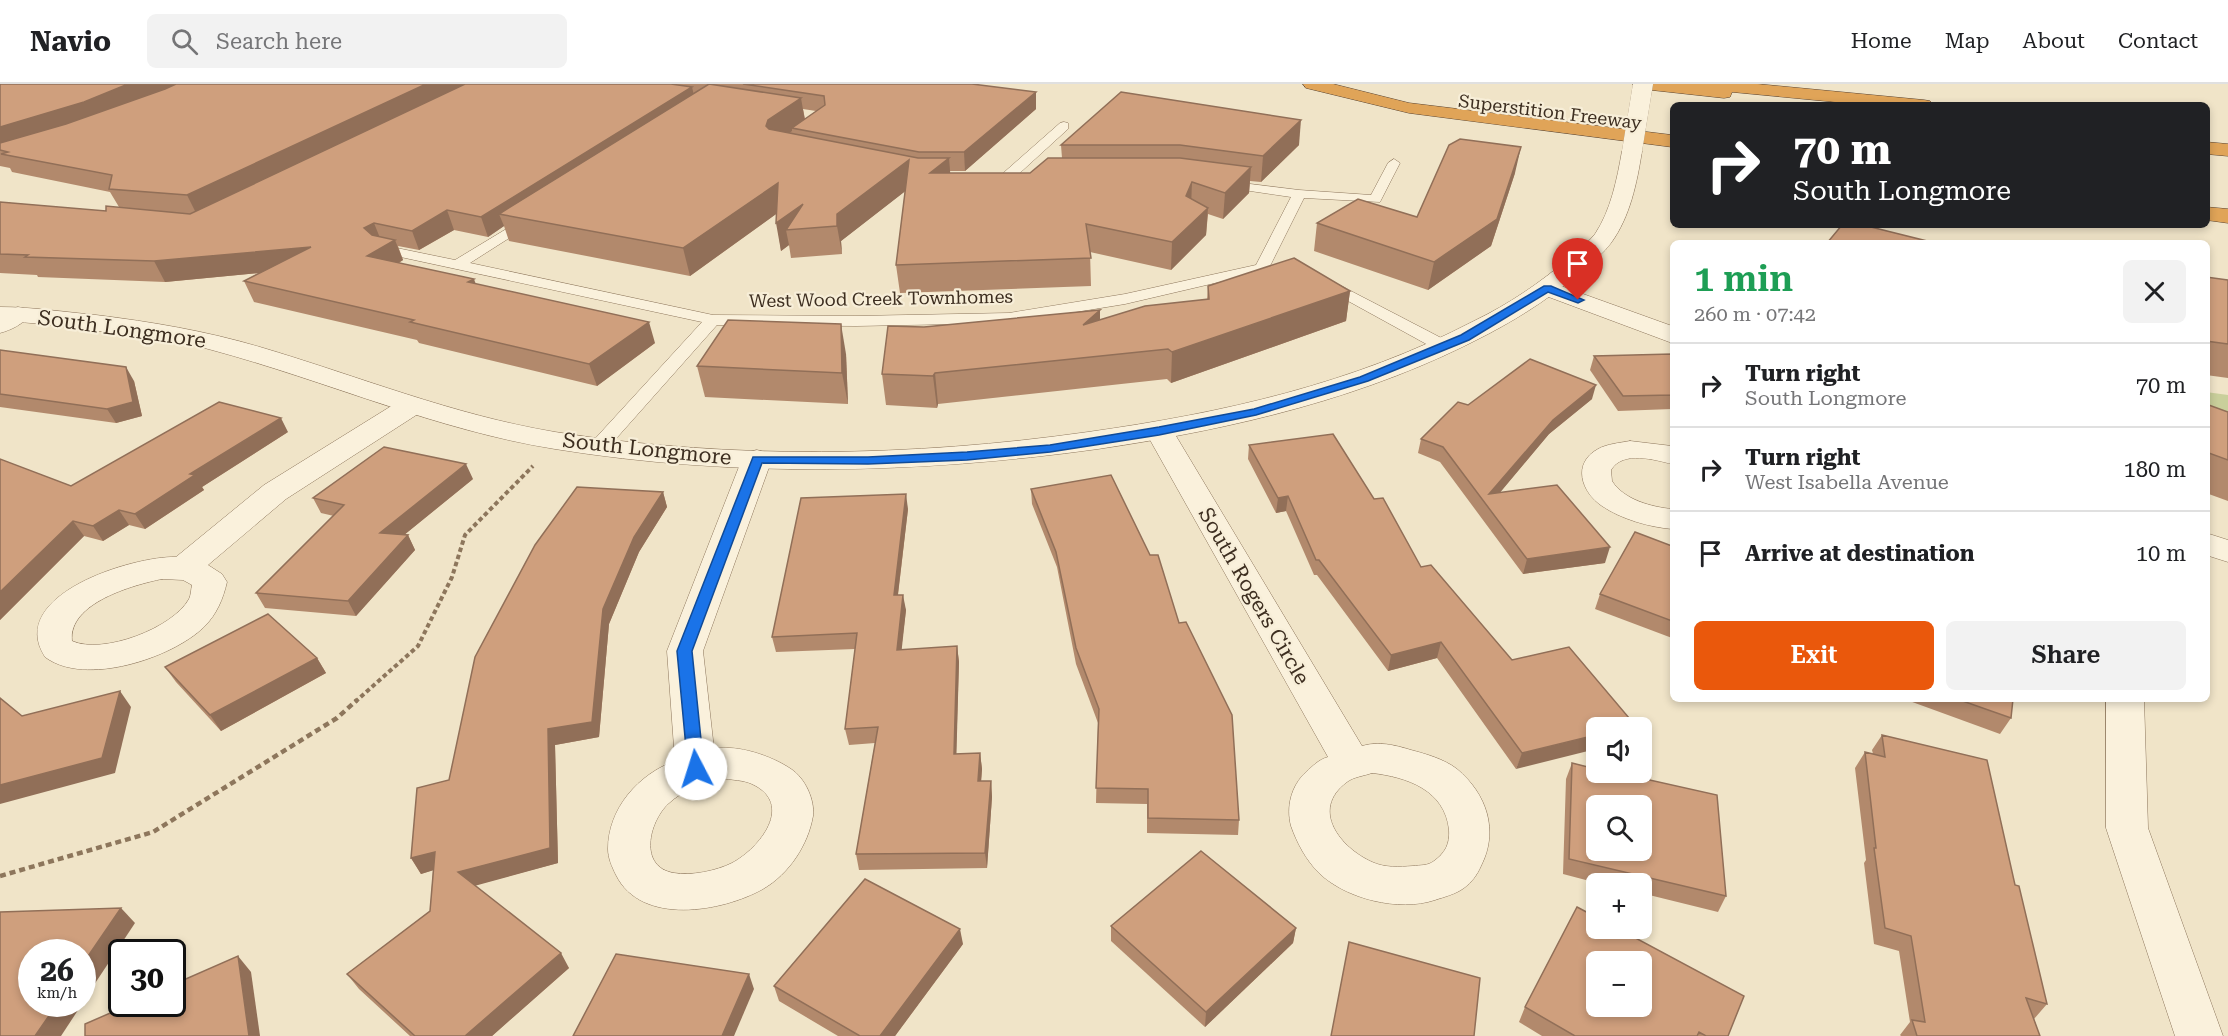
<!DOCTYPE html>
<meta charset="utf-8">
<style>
body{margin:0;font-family:"Roboto Serif",serif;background:#f2f2f2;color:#202124;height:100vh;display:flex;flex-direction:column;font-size:22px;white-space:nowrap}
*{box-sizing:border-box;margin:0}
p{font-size:20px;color:#757577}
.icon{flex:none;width:33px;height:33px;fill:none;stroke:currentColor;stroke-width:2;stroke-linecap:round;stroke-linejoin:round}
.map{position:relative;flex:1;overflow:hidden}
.panel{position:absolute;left:1670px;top:156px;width:540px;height:462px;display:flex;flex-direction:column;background:#fff;border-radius:9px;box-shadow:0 3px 9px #0003}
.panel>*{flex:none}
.banner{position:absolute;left:1670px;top:18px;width:540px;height:126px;border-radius:9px;box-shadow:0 3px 9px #0003;background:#202124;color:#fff;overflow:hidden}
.controls{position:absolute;left:1586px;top:633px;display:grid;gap:12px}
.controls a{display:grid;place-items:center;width:66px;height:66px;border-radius:9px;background:#fff;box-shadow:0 3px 9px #0003;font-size:30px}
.speed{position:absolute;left:18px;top:855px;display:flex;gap:12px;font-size:30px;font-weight:700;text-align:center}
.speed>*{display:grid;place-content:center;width:78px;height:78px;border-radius:50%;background:#fff;box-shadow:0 3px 9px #0003;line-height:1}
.speed small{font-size:15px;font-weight:400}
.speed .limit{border:3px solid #111;border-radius:9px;background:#fff;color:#111}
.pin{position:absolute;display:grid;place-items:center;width:51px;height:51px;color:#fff;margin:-62px -26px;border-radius:50% 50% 50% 0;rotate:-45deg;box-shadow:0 0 6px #0007}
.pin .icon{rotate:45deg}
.me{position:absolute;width:66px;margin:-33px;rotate:355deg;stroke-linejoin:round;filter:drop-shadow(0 0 4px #0008)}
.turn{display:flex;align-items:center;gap:21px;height:126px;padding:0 24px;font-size:27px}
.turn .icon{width:78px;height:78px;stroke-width:2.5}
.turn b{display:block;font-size:42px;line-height:51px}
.round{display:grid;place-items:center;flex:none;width:63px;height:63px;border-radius:9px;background:#f2f2f2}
.summary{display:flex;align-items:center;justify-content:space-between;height:102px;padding:0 24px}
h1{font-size:36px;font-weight:600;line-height:45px;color:#1e9e55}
.action{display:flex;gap:12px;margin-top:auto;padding:12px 24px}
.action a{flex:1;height:69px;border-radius:9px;background:#ea580c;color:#fff;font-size:24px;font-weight:600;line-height:69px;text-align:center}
.action a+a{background:#f2f2f2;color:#202124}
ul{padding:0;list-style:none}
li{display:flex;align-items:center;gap:18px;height:84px;padding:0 24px;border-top:2px solid #e0e0e0}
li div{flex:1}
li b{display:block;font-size:22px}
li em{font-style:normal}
header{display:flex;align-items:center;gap:36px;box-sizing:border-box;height:84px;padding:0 30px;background:#fff;border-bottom:2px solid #e0e0e0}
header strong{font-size:28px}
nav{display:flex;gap:33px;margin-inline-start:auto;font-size:21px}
.search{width:420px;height:54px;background:#f2f2f2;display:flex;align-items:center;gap:15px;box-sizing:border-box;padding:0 21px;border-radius:9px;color:#757577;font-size:22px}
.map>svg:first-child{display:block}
</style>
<header>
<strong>Navio</strong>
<div class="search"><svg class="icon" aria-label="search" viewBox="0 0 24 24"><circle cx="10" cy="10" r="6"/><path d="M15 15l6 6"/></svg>Search here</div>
<nav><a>Home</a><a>Map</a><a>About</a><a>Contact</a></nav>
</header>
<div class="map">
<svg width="2228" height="952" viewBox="0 0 2228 952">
<rect width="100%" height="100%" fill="#f0e4c8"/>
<polygon fill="#c9cf9b" points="2206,308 2228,311 2228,348 2207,345"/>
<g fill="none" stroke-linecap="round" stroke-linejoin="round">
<g stroke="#8d765c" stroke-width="1">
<g id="service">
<polygon points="1064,38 1068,39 1068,45 1011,97 1001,97 999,94 1001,91 1060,39"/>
<polygon points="1394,75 1400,79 1380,118 1304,114 1269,184 1262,188 1125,220 1009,239 856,242 717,241 606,366 592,366 590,362 592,358 702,238 382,169 375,165 382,161 455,176 531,130 536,131 538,134 536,137 470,179 713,231 856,232 1009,229 1125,210 1256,181 1291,113 1223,103 1218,102 1216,99 1218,96 1299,106 1371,111 1388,79"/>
<polygon points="1324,193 1451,259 1453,263 1445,268 1439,267 1319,201 1316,198"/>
</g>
</g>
<g stroke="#8d765c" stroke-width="1">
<g id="minor">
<polygon points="1547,197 1672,242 1672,259 1538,209 1535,204 1538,199"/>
<path d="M18,223L27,225L30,230C24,240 11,246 0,249V230Z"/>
<path d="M411,314L421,316L425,322L421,328L286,415L208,481L222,490L227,498C223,515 217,530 204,543C172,574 85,603 45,573C5,511 133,472 176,473L264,401L401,316ZM162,495L183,496L192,501C191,505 191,511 189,515C173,544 103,571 72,557C68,519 133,501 162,495Z"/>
<path d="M1159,338L1169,341L1173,347L1362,662C1378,657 1395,661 1411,666C1426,670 1444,675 1457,685C1487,710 1499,747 1481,782C1477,791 1472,798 1464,804C1456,810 1444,813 1435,816C1399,828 1346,815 1319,789C1306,776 1297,759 1291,742C1286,723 1291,702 1306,688C1313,682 1318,676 1328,673L1145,347L1149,341ZM1372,689C1407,693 1445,706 1449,746C1450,760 1445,769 1434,777C1428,782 1420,781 1413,782C1399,783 1385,784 1372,778C1341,764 1309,726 1347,698C1353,693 1364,692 1372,689Z"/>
<path d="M1630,357L1672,362V380C1655,376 1623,366 1611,386L1612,397C1624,416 1652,423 1672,425V445C1649,443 1621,435 1602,422C1581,408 1572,379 1598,365C1607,360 1619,359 1630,357Z"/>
<path d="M757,366L768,369L772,375L703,567L714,665C737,660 772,672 791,685C805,694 815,716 813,732C808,761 789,790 763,805C722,828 641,842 616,791C612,783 608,774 608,765C608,724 639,690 675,677L667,567L742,375L746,369ZM721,694C731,696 744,696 752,700C795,720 760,764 732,779C716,787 691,792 674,789C638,783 649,738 668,720C683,706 702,699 721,694Z"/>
<polygon points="2206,449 2228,456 2228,478 2206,471"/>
<polygon points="2106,615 2144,615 2148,744 2223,952 2175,952 2106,744"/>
</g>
</g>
<g stroke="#8d765c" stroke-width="1">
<path id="tertiary" d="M1632,61L1639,63L1642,67C1637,99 1630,133 1611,159C1604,169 1594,176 1585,184C1556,210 1524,231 1490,249C1368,314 1233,345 1098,365C918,390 734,394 555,365C436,346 327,297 212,266C174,255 137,251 98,247C65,243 33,238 0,237V223C32,223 64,228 96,231C152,238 206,247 260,263C358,292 453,331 555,348C731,376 912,373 1088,348C1223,329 1353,300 1474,237C1509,220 1540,199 1569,174C1578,166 1588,159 1595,150C1611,126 1617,95 1622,67L1625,63Z"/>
</g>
<g stroke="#5b4430" stroke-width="1">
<g id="motorway">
<polygon points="1303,0 1333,0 1409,19 1672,51 1672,63 1409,29 1306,4"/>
<polygon points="1633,0 1757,0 1924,16 1930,17 1933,21 1867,21 1732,8 1730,13 1724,14 1642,5 1636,4"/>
<polygon points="2206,58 2228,60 2228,72 2206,70"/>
<polygon points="2206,123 2228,125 2228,139 2206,136"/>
</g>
</g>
<polyline stroke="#8d765c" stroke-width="4" stroke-dasharray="4.5 3" stroke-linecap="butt" points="355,618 418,562 452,493 465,451 533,382"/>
<polyline stroke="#8d765c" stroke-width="4.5" stroke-dasharray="6 4" stroke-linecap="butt" points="0,792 153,748 337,634 357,616"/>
<use href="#service" fill="#faf1dc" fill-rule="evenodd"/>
<use href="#minor" fill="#faf1dc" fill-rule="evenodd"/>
<use href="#tertiary" fill="#faf1dc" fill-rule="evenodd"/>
<use href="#motorway" fill="#e0a458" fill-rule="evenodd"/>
<g stroke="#8d765c" stroke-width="20" stroke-linecap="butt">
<polyline id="tertiary-bridge" points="1632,67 1643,0"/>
</g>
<use href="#tertiary-bridge" stroke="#faf1dc" stroke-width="20"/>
</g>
<g fill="#b2896c" fill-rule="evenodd">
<path d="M0,0H972L1036,25L965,87H950V89H1030L1062,74L1061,61H1299L1261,98L1250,97L1249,109L1223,135L1208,130L1206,151L1171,186L1090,168L1091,202L900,209L896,181L905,107L841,157L842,170L791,174L789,161L781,167L776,130L690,192L509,157L504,142L488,153L454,146L419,166L398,162L403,176L399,179L476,200L655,259L597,302L419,259L417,256L254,218L244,197L259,189L165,198L38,193L37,191L0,189V118L106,127L119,123L110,108L12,88L10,84L0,82ZM803,25L816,27L805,35Z"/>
<polygon points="1515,89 1491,162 1428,206 1314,167 1317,139 1417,133"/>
<polygon points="2206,193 2228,196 2228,294 2206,291"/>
<polygon points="1208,202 1350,207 1346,237 1171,299 1167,295 938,320 937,324 886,321 882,290 924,243 1100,226 1100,236 1207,216"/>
<polygon points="0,266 134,297 142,332 116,339 0,323"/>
<polygon points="846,270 848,320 705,313 697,282"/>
<polygon points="1672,270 1672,325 1618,327 1590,286 1594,272"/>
<polygon points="1592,315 1549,350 1499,409 1605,479 1523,490 1440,378 1418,369 1421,355 1468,321"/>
<polygon points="2206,320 2228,328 2228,417 2206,409"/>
<polygon points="288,348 202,403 204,406 145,445 129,441 103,457 84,452 0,536 0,375 71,402"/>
<polygon points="1249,361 1374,415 1421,483 1512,576 1569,563 1516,685 1437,574 1388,587 1317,491 1314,491 1286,427 1276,429 1248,375"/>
<polygon points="473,395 404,451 408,451 415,466 356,532 265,524 256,509 334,432 321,429 313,414"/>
<polygon points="1031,405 1239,736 1238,751 1147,749 1147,720 1096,719 1098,639 1076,580 1057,483 1032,420"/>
<polygon points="663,408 667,423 639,468 609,540 599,653 555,661 558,779 475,801 569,884 492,952 410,952 359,905 347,890 430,827 433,786 421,790 411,774"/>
<polygon points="908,425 898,511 906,526 901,566 957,562 959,578 956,670 980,669 982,685 981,697 991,697 992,713 987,784 859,786 856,770 875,659 849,661 845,645 855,565 776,568 772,553"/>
<polygon points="1672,462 1672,554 1595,525 1600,510"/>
<polygon points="317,574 326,589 221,647 176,598 165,583"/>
<polygon points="1904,615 2013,615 2011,634 2000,650"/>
<polygon points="1882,651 2015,801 2047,920 2034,935 2040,952 1901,952 1900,951 1910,938 1899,867 1874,860 1864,779 1866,776 1855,684 1865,668 1873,670 1872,666"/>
<polygon points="1572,679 1726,812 1718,828 1641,809 1641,800 1601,800 1563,790 1566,695"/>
<polygon points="1111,842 1296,844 1293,859 1205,943 1111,857"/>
<polygon points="963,860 895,952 838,952 779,917 774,902"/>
<polygon points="1525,923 1728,952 1542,952 1519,938"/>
</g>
<g fill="#916f58">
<polygon points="128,0 178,0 0,64 0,43"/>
<polygon points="426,0 467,0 197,131 187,111"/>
<polygon points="692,3 696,20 499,130 504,142 488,153 481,133"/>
<polygon points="1036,8 1036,25 965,87 964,68"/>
<polygon points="801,14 805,37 792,44 792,47 772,61 766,42 768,36"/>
<polygon points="1301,36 1299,61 1261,98 1263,72"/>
<polygon points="1521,63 1515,89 1491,162 1428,206 1434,178"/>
<polygon points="949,74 951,99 930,89"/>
<polygon points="909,76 912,102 841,157 842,170 837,142 837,130"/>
<polygon points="1251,83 1249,109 1223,135 1225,109"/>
<polygon points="1192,98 1191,124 1186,112"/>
<polygon points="778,99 783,125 690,192 683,164"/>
<polygon points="803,120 786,146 789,161 781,167 776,139"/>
<polygon points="1208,124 1206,151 1171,186 1172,158"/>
<polygon points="447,126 454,146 419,166 412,147"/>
<polygon points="374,139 382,159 364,144"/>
<polygon points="395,156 403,176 375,192 367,172"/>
<polygon points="311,163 320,183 165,198 154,177"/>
<polygon points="474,195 481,215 468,198"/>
<polygon points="1350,207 1346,237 1171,299 1172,268"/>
<polygon points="1100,226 1100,256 1083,241"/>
<polygon points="649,238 655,259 597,302 589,280"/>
<polygon points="841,240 846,270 848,320 842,289"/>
<polygon points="126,283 134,297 142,332 116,339 107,325"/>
<polygon points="935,289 938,320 937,324 933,292"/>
<polygon points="1596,301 1592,315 1549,350 1488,423 1489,410 1553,336"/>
<polygon points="281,334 288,348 202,403 204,406 145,445 135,430 190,390"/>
<polygon points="466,380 473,395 388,464 380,449"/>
<polygon points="663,408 667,423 639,468 609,540 599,653 555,661 558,779 467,804 458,788 548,645 634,453"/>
<polygon points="906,410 908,425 896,526 894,511"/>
<polygon points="1288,412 1286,427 1276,429 1278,414"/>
<polygon points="119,426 129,441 103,457 93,442"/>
<polygon points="73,437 84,452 0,536 0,508"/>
<polygon points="408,451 415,466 356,532 348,517"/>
<polygon points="1610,463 1605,479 1523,490 1527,475"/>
<polygon points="903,511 906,526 900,581 897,566"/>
<polygon points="1441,558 1437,574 1388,587 1391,571"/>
<polygon points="957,562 959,578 956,686 954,670"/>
<polygon points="317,574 326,589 221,647 210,631"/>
<polygon points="120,607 131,623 115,689 0,720 0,701"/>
<polygon points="1596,651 1596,665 1516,685 1522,669"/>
<polygon points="980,669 982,685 980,712 978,697"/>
<polygon points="991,697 992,713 987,784 985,769"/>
<polygon points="435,768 444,783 421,790 411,774"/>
<polygon points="121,824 135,839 82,919 82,881"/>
<polygon points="1296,844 1293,859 1205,943 1206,928"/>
<polygon points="960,845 963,860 895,952 880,952"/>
<polygon points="561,869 569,884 492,952 465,952"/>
<polygon points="238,872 251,888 260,952 249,952"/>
<polygon points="749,890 754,905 734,952 722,952"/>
<polygon points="57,920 82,920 61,952 35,952"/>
</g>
<g fill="#cf9f7d" stroke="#916f58" stroke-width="1.5" fill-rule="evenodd">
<polygon points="0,0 128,0 84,18 0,43"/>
<polygon points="176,0 426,0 187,111 109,105 112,91 1,70 8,68 0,66 0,59 66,40 165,5"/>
<polygon points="465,0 671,0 692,3 481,133 447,126 412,147 374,139 364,144 372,151 395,156 367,172 474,195 468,198 649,238 589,280 410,238 414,236 244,197 311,163 154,177 25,173 28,171 0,170 0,118 106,127 106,122 190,130"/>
<polygon points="709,0 801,14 768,36 766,42 769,45 918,74 949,74 930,89 1030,89 1048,74 1180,74 1251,83 1225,109 1192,98 1186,112 1208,124 1172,158 1086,140 1091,174 896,181 909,76 837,130 837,142 786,146 803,120 776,139 778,99 683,164 499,130"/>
<polygon points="743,0 972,0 1036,8 964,68 919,68 792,44 825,21 824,12"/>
<polygon points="1121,8 1301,36 1263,72 1180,61 1061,61"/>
<polygon points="1460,55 1521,63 1497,135 1434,178 1317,139 1358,115 1417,133 1449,61"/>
<polygon points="1842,141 1863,141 1931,158 1930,159 1827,159"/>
<polygon points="1294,174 1350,207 1172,268 1168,265 935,289 933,292 882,290 888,242 924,243 1100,226 1083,241 1145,222 1209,215 1208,202"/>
<polygon points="2206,193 2228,196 2228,260 2206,257"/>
<polygon points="728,236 841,240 842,289 697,282"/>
<polygon points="0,266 126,283 133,318 107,325 0,310"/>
<polygon points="1672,270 1672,311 1623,312 1594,272"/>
<polygon points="1530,275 1596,301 1553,336 1489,410 1557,401 1610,463 1527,475 1443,363 1421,355 1458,318 1468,321"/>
<polygon points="219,318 281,334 190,390 195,391 135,430 119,426 93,442 73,437 0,508 0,375 71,402"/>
<polygon points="2206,320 2228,328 2228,376 2206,368"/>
<polygon points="1333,350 1374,415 1383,414 1421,483 1431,481 1512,576 1569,563 1635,641 1624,644 1596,644 1596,651 1522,669 1441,558 1391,571 1319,476 1316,476 1288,412 1278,414 1249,361"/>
<polygon points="384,363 466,380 380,449 408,451 348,517 256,509 344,421 313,414"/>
<polygon points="1111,391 1150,471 1158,471 1179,539 1186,538 1232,631 1239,736 1148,734 1148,705 1096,704 1099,625 1076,564 1056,468 1031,405"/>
<polygon points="577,403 663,408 634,453 603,525 592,638 548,645 550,764 458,788 561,869 465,952 415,952 347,890 430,827 435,768 411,774 417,704 449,696 475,573 535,461"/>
<polygon points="906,410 894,511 903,511 897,566 957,562 954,670 980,669 978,697 991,697 985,769 856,770 878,643 845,645 857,549 772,553 801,414"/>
<polygon points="1635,448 1672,462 1672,537 1600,510"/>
<polygon points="268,530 317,574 210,631 165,583"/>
<polygon points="120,607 102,674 0,701 0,614 22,632"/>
<polygon points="1957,615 2013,615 2011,634"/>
<polygon points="1882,651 1987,676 2015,801 2019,802 2047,920 2026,914 2040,952 1917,952 1912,936 1925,938 1911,852 1885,844 1874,764 1876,764 1865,668 1885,673"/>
<path d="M1572,679L1596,685V688H1614L1717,711L1726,812L1569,775ZM1596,722H1641V766H1596Z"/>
<polygon points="1201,767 1296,844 1206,928 1111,842"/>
<polygon points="865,795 960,845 880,952 860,952 774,902"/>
<path d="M1577,823L1596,833V844H1617L1744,912L1728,952H1706L1699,948L1697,952H1575L1525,923ZM1596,878H1641V922H1596Z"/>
<polygon points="121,824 82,881 82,868 32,868 32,920 57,920 35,952 0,952 0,828"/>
<polygon points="1349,858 1480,894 1474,952 1331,952"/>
<polygon points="616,870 749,890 722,952 573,952"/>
<polygon points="238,872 249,952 85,952 85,940 131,920 172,920 172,901"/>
</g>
<polygon fill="#1a73e8" stroke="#114b97" stroke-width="1.5" points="1544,202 1551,202 1584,216 1578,219 1548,208 1469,256 1368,297 1256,331 1159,351 1050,368 967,376 868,380 762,379 692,567 704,685 702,689 696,691 690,689 688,685 677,567 753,373 868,373 967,368 1050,361 1159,343 1254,325 1360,293 1461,251"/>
<g text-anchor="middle" stroke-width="4.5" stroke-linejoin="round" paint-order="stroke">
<g font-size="18" fill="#3d2e20" stroke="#f7eed8">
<text transform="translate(1550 28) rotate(7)" y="6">Superstition Freeway</text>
<text transform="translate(881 215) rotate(-1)" y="6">West Wood Creek Townhomes</text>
</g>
<g font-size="21" fill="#3d2e20" stroke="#f7eed8">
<text transform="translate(122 245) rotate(8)" y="7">South Longmore</text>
<text transform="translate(647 365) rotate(6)" y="7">South Longmore</text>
<text transform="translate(1254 512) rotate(60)" y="7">South Rogers Circle</text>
</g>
</g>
</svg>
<div class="controls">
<a><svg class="icon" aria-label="sound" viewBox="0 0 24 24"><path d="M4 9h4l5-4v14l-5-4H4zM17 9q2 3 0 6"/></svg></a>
<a><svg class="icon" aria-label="search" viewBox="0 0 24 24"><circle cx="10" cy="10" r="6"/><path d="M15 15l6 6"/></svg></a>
<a>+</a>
<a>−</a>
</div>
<div class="speed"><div>26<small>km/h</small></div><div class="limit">30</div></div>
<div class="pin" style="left:1578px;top:216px;background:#d93025"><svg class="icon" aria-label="arrive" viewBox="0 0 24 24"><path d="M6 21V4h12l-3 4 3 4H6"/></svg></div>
<svg class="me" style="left:696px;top:685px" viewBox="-20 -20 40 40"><circle r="19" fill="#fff"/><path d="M0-13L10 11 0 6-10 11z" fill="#1a73e8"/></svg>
<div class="banner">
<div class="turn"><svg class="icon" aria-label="right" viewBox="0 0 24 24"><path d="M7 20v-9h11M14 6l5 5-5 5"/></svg><div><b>70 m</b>South Longmore</div></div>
</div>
<section class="panel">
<div class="summary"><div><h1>1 min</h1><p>260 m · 07:42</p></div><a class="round"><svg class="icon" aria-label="close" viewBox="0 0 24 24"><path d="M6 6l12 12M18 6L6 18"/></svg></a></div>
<ul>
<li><svg class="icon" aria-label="right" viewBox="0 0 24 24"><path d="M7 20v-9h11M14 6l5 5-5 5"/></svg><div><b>Turn right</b><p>South Longmore</p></div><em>70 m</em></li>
<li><svg class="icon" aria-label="right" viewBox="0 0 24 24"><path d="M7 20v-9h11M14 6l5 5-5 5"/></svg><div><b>Turn right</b><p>West Isabella Avenue</p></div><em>180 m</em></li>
<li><svg class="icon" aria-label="arrive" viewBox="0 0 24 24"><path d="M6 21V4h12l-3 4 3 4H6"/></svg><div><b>Arrive at destination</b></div><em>10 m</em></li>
</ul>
<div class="action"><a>Exit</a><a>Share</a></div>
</section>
</div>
